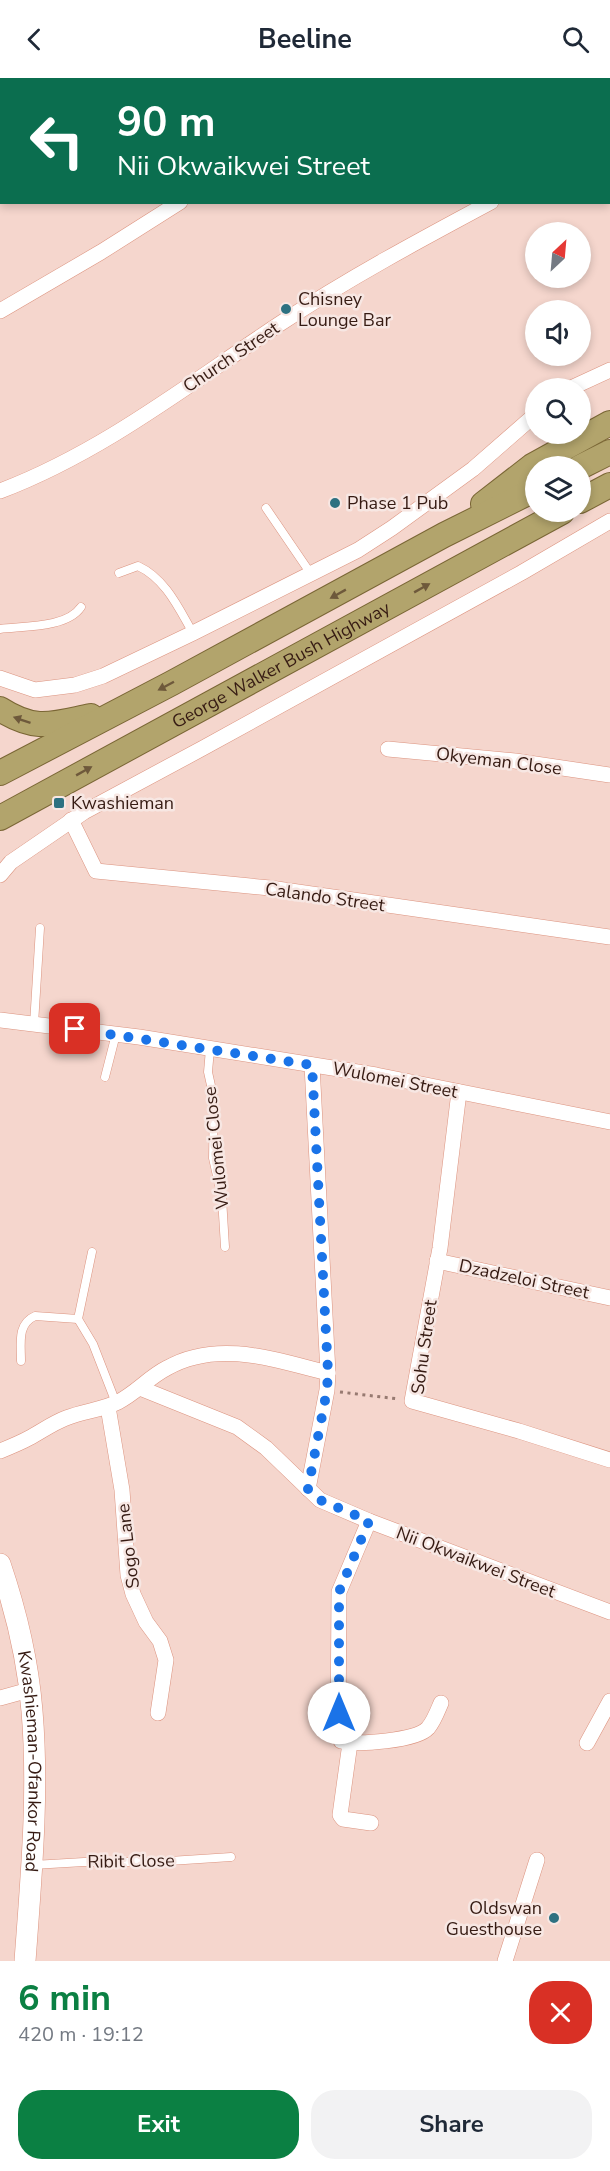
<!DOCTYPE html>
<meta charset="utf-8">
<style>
body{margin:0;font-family:"Nunito Sans",sans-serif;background:#f2f2f3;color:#1f2937;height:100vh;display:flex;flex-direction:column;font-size:22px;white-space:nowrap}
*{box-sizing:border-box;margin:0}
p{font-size:20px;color:#747a83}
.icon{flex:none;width:33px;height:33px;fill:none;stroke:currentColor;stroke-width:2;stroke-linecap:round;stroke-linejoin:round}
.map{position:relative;height:1883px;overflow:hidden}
.side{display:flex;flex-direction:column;background:#fff;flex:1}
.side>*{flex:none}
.banner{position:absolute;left:0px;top:0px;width:610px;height:126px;box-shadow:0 3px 9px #0003;background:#0b6e4f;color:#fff;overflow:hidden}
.needle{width:39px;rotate:26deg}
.tools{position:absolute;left:525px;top:144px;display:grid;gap:12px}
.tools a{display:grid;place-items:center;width:66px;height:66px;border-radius:50%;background:#fff;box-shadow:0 3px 9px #0003;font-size:30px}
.pin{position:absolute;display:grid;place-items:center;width:51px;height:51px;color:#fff;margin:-26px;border-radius:12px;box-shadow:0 3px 9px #0006}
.me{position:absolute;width:66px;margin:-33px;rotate:0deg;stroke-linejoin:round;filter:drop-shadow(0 0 4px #0008)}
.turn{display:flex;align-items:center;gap:21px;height:126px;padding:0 18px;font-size:27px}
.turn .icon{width:78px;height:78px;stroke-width:2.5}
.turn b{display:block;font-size:42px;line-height:51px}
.round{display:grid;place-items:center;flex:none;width:63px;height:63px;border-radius:24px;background:#f2f2f3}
.summary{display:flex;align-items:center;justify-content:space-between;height:102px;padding:0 18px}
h1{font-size:36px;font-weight:700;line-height:45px;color:#0b8043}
.cta{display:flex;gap:12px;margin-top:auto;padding:12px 18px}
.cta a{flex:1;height:69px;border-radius:24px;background:#0b8043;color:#fff;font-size:24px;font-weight:700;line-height:69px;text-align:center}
.cta a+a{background:#f2f2f3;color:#1f2937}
header{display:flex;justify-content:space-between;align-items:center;height:78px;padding:0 18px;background:#fff;font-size:27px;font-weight:700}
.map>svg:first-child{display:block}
</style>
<header><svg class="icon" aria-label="back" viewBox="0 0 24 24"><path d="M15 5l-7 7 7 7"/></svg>Beeline<svg class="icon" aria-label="search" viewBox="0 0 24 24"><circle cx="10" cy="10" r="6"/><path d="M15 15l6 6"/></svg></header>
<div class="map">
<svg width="610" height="1883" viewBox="0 0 610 1883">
<rect width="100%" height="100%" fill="#f5d6cd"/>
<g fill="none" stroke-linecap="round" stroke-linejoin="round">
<g stroke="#dc937f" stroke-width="9">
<g id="service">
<polyline points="266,430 311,496"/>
<path d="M119,495L138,488C166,501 179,531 193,555"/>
<path d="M0,551C24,548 67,550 81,529"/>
<polyline points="34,946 40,850"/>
<polyline points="210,971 208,994 214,1021 213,1080 222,1120 225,1169"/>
<polyline points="105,999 116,956"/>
<polyline points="78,1241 93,1266 116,1325"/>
<polyline points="78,1241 92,1174"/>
<path d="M21,1283C21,1265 17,1246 35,1238L78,1241"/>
<polyline points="33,1787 84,1784 154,1784 231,1779"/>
</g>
</g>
<g stroke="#dc937f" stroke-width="16">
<g id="minor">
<polyline points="76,2 78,0"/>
<polyline points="383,2 386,0"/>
<polyline points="0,51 2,50"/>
<polyline points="609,64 610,63"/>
<polyline points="0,233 101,174 180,124"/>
<polyline points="571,310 610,292"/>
<path d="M0,413C103,374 190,305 281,245C349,200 420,162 491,124"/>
<polyline points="0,600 35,612 75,607 103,598 193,555 358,472 392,450 473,391 536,336"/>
<polyline points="388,671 515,683 610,697"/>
<polyline points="71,742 96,793 270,810 610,859"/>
<polyline points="0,797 11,784 84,734 203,670 521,495 610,443"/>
<polyline points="0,942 139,959 376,997 610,1044"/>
<polyline points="459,1014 440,1170 412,1323 519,1353 610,1382"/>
<polyline points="437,1183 610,1220"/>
<polyline points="140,1310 237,1349 266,1370 320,1422 369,1443 610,1534"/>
<polyline points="108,1329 122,1412 128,1497 133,1516 146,1544 160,1563 166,1582 158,1635"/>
<path d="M0,1373C10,1369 20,1365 29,1360C42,1353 53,1345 66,1340C83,1333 102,1332 118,1324C136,1315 149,1299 167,1290C218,1261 276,1282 328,1295"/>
<polyline points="308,1411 327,1312 328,1295 312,987"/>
<path d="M369,1443L339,1514L338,1656L341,1663C358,1667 416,1663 428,1650C434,1643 438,1632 441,1625"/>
<polyline points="0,1620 29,1612"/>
<polyline points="350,1665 340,1737 343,1741 371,1745"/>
<polyline points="587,1665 610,1623"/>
<polyline points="505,1883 537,1782"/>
</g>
</g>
<g stroke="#dc937f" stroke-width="22">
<g id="secondary">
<path id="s1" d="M0,1486C16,1533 28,1583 32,1633C39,1715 31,1801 25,1883"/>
</g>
</g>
<g stroke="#7a6635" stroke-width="26">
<g id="trunk">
<polyline points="580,389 610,374"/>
<polyline points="580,423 610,407"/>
<polyline points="483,426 532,388 610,345"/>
<path d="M0,631C36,654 52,646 91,638"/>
<polyline points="0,695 172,605 444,457 536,411"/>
<path id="s2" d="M0,740L562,434"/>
</g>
</g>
<polyline stroke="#977a71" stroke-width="3" stroke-dasharray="3 4.5" stroke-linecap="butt" points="340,1314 399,1321"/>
<use href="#service" stroke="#fff" stroke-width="8"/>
<use href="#minor" stroke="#fff" stroke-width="15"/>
<use href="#secondary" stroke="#fff" stroke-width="21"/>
<use href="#trunk" stroke="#b2a46c" stroke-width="24"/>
</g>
<defs><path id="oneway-solid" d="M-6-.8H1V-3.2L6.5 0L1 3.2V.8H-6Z" transform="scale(1.5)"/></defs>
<g fill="#6e593b">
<use href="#oneway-solid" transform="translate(422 510) rotate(-29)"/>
<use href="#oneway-solid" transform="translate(338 516) rotate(151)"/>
<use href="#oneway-solid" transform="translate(166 608) rotate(152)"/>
<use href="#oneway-solid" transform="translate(22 642) rotate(-161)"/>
<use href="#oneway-solid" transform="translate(84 693) rotate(-29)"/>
</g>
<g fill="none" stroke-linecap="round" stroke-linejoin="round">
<polyline stroke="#1a73e8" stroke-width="10" stroke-dasharray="0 18" points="75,951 312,987 328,1294 327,1312 308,1411 320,1422 369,1443 339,1514 339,1635"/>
</g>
<g fill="#2d7181" stroke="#f7e7e3" stroke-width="2">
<circle cx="286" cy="231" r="6"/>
<circle cx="335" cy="425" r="6"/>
<rect x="53" y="719" width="12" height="12" rx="3"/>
<circle cx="554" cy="1840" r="6"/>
</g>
<g text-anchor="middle" stroke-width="5" stroke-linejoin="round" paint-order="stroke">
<g font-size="18" fill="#361b13" stroke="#f7e7e3" text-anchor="start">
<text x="298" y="227">Chisney<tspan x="298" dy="21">Lounge Bar</tspan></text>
<text x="347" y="431">Phase 1 Pub</text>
<text x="71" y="731">Kwashieman</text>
<text x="542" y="1836" text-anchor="end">Oldswan<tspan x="542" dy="21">Guesthouse</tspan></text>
</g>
<g font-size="18" fill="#361b13" stroke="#f7e7e3">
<text transform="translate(231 279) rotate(-34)" y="6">Church Street</text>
<text dy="6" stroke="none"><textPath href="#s2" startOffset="320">George Walker Bush Highway</textPath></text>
<text transform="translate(499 683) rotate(7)" y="6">Okyeman Close</text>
<text transform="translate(325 819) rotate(8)" y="6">Calando Street</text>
<text transform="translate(395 1002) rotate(11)" y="6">Wulomei Street</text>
<text transform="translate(216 1070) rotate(-96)" y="6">Wulomei Close</text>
<text transform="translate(524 1201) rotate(12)" y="6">Dzadzeloi Street</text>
<text transform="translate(424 1269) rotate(-82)" y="6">Sohu Street</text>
<text transform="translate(128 1468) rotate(-97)" y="6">Sogo Lane</text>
<text transform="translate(476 1484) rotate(21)" y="6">Nii Okwaikwei Street</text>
<text dy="6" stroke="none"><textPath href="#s1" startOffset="201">Kwashieman-Ofankor Road</textPath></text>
<text transform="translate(131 1783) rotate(-1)" y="6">Ribit Close</text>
</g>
</g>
</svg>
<div class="tools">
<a><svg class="needle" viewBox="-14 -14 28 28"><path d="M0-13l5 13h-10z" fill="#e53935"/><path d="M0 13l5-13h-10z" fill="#747a83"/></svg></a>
<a><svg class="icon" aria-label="sound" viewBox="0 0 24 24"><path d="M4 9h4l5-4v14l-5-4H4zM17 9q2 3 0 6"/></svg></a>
<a><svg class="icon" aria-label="search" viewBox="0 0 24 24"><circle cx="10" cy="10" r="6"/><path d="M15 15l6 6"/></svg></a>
<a><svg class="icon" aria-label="layers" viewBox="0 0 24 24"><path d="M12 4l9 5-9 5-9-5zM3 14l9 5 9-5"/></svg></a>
</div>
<div class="pin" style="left:75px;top:951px;background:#d93025"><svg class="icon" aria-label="arrive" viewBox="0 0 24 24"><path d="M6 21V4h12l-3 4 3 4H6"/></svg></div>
<svg class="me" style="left:339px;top:1635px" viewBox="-20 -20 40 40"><circle r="19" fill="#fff"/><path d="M0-13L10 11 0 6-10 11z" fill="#1a73e8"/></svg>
<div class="banner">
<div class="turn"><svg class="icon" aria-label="left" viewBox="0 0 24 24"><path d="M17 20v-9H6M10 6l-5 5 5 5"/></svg><div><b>90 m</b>Nii Okwaikwei Street</div></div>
</div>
</div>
<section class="side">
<div class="summary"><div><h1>6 min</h1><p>420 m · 19:12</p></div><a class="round" style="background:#d93025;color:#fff"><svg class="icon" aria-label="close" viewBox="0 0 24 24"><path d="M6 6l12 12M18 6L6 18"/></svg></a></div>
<div class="cta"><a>Exit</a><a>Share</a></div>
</section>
